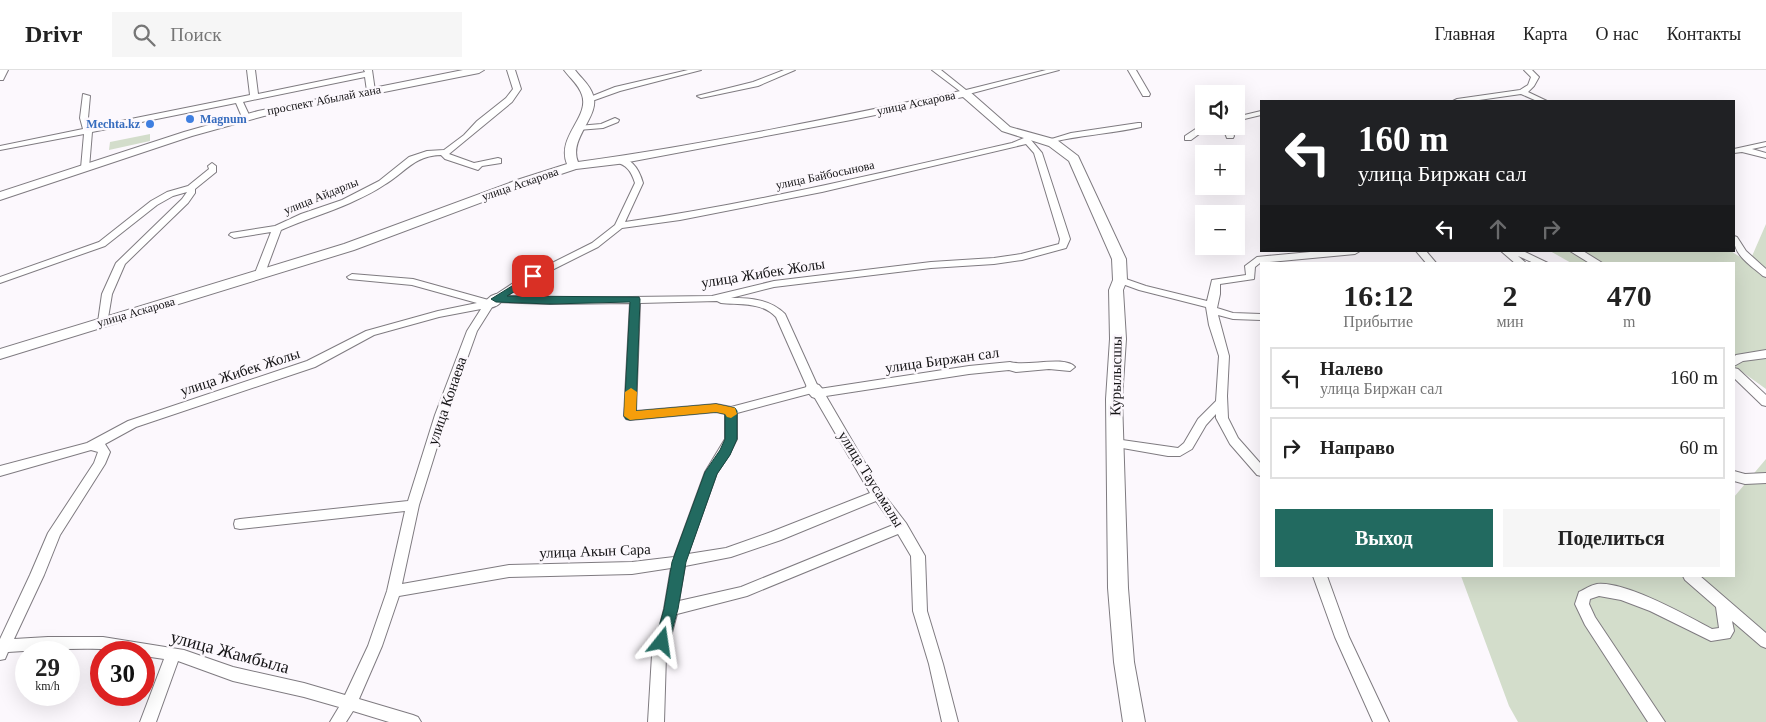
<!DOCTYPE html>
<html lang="ru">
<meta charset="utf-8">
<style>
body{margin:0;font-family:Georgia,serif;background:#f6f6f6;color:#222;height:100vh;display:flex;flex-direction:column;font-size:19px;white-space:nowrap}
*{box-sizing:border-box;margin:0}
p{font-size:16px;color:#767676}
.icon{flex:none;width:28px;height:28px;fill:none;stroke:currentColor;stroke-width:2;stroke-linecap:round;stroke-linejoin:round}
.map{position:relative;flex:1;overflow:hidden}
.panel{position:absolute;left:1260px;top:192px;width:475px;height:315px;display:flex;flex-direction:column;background:#fff;border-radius:0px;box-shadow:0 5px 20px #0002}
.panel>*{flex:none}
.banner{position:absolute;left:1260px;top:30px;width:475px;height:152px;border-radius:0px;box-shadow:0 5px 20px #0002;background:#202124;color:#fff;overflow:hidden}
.tools{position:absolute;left:1195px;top:15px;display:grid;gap:10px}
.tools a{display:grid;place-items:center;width:50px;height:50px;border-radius:0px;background:#fff;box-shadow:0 5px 20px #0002;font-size:25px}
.speed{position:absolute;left:15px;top:571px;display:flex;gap:10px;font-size:25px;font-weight:700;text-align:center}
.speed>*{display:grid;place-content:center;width:65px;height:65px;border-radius:50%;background:#fff;box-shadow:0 5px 20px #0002;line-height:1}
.speed small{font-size:12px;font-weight:400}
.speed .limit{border:8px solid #d22;background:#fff;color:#111}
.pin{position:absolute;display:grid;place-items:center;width:42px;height:42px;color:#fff;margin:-21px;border-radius:10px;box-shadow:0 2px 8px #0006}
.me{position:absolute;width:55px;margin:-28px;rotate:15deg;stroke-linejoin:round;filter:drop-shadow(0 0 4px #0008)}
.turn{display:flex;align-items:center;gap:18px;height:105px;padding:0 15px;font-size:22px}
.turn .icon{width:65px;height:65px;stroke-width:2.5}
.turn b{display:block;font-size:35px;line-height:42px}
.lanes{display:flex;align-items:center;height:48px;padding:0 15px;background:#0003;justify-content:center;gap:25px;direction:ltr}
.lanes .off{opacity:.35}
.eta{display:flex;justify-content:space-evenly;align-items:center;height:85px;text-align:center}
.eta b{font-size:30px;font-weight:600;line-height:35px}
.primary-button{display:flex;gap:10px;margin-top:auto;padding:10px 15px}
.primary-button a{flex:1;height:58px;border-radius:0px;background:#226a60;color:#fff;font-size:20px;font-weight:600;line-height:58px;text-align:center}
.primary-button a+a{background:#f6f6f6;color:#222}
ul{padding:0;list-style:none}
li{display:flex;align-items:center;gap:15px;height:62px;margin:0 10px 8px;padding:0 5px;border:2px solid #e0e0e0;border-radius:0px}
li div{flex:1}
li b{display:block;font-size:19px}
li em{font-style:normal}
header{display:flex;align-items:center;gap:30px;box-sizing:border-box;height:70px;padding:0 25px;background:#fff;border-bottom:1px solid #e0e0e0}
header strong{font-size:24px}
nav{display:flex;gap:28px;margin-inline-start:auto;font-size:18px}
.search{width:350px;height:45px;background:#f6f6f6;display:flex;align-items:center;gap:12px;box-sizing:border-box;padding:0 18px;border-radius:0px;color:#767676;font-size:19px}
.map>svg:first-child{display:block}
</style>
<header>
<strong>Drivr</strong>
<div class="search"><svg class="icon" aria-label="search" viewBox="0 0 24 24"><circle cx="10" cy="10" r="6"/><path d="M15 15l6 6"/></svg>Поиск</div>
<nav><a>Главная</a><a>Карта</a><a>О нас</a><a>Контакты</a></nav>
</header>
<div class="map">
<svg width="1766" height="652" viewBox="0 0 1766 652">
<rect width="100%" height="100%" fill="#fcf8fd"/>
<g fill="#d3ddcb">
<polygon points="150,64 150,71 109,80 110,72"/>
<polygon points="1766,154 1766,319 1734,296 1734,194 1573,194 1550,181 1731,181 1749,193"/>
<polygon points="1766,389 1766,652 1518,652 1509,636 1461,506 1734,506 1734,427"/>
</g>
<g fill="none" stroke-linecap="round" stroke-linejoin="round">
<g stroke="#7f7b80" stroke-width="2">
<g id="street">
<polygon points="0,0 8,0 3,10 0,10"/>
<polygon points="247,0 255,0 258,24 365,2 364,0 372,0 375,21 371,23 367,21 365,7 243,32 250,47 246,49 242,47 236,33 92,62 89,98 85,101 81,98 84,64 0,80 0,76 83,59 80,48 83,24 90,26 88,48 91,57 250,25"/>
<path d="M507,0H515L521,19L512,32L449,84L474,93L498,88L501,89V93L482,96L478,100L445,89L441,85C413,86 406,102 384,115C374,122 361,128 350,133C328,143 303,150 281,160L265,203L263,205H257L255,203L271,162L234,168L229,165L231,163L275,156L301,144L342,130L379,111L409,87L427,81L444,80L464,65L477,51L506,28L513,19Z"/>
<polygon points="688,0 701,0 620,21 592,31 585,29 615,17"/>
<polygon points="784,0 795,0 758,16 701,28 697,26 753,12"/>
<polygon points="932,0 941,0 966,20 1046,0 1059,0 965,25"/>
<polygon points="1128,0 1136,0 1150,24 1149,26 1143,26"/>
<polygon points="1524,0 1532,0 1539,7 1534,16 1528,22 1547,31 1537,31 1521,24 1472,31 1453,31 1457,29 1520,20 1528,15 1531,7"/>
<polygon points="1261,41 1261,45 1236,51 1236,47"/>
<polygon points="615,48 619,50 618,52 603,58 578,60 574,58 578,56 601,54"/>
<path d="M1138,53H1141V57C1110,64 1079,65 1049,73L1045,71L1071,63Z"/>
<polygon points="1203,54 1204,56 1210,56 1191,70 1185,70 1185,66"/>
<polygon points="1222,56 1230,56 1234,66 1233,68 1227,68"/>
<path d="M1028,64H1034L1035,66L1031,70L1042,83L1070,169L1066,178L1022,190L994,194L931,198L774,217L731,228C750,228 770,229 785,244L819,319L969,296L1010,292C1026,297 1065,285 1075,297L1070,301L1049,299L1016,302L1009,300L969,304L826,326L882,422L906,453L925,486L927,541L943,594L958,652H942L929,594L913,541L911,486L898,464L747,526L677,544L666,585L664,652H648L652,585L664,539L671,498L632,504L509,507L399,526L382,576L359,629L413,645L418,647L421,652H389L353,641L346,652H330L339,637L304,627L233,611L178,591L156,652H140L164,589L144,586V582C129,582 116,580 101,579C70,578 39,580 8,582L5,589L0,590V569L30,505L48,463L94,393L98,382L91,380L0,406V396L87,373L128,351L307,291L366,261L438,241L477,233L412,215L349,209L347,207L352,204L413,209L492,231L494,234L477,261L447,345L419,435L402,514L509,495L632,492L674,487L705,402L725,369V344L716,342L630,350L626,349L624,346L630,233L550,234L496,232L492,231L491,229L492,227L518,210L592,173L615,155L635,113C631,101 627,95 615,92V88C631,86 639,99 643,113L625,152C756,133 884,102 1012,73L1024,68ZM1026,74L1034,83L1060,169L1059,174L1021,184L994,188L931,192L774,211L712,226L550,228L507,226L524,214L598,177L622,158L680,150L822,122ZM717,231L721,233C741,235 762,232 776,247L807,317L731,337L716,334L636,341L640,233ZM481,239L467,261L435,345L408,431L240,449L235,450L234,454L235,458L240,459L405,441L387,521L368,576L345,625L304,613L233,597L184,580L103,567H48L14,569L44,505L60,465L105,394L110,382L105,374L136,357L315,297L374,265L439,247ZM812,323L870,423L771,462L726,478L688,484L717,403L729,385L737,369V343ZM876,431L893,455L741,517L679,531L685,496L731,487L781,470Z"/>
<polygon points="1766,72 1766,76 1752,79 1766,83 1766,88 1742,82 1734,83 1734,79"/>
<polygon points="212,93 216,96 216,102 195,119 195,123 188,133 125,194 112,224 107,254 99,254 98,252 102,224 116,193 182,129 187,122 173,126 157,135 105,176 0,213 0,207 99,172 151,131 167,122 188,116 209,99 208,96"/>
<path d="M1734,166L1737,167L1746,181L1766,199V207L1763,206C1749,194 1733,185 1734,166Z"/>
<polygon points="1321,181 1360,181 1355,184 1260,193 1255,197 1254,209 1220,214 1220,224 1217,238 1233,243 1261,244 1261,250 1233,249 1218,245 1229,286 1227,326 1228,348 1238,368 1261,394 1261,406 1257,405 1230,374 1216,348 1216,344 1206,355 1192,379 1180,386 1168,386 1111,376 1109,373 1111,370 1115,369 1178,378 1184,373 1198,349 1216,331 1219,286 1209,255 1206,237 1139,220 1117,212 1115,210 1117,208 1123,208 1146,216 1207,231 1212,210 1246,205 1245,196 1257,187"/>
<polygon points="1416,181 1426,181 1437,194 1427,194"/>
<polygon points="1501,181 1523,181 1550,194 1536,194 1518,186 1527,194 1516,194"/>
<polygon points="1570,181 1583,181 1604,194 1591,194"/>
<polygon points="1766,280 1766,288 1743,291 1734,296 1734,287 1736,285"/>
<polygon points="1734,298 1738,299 1766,325 1766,336 1762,335 1734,308"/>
<polygon points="1734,401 1745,404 1766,403 1766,413 1745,414 1734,411"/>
<polygon points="1313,506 1327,506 1349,567 1389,652 1373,652 1335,567"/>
<path d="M1683,506H1700L1766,563V578L1761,576L1732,551L1734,561L1730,568L1711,571L1650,541L1621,530L1599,526L1590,529L1589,534L1595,547L1665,652H1648L1585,555L1575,534L1579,522C1585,519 1591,515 1597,514C1625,511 1686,545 1712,559L1719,558L1716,537L1685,510Z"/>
</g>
</g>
<g stroke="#7f7b80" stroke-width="2">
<g id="secondary">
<polygon points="463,0 484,0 479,3 264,46 192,66 0,130 0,122 184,62 258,41"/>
<path d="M564,0H575C581,8 590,15 593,25C601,46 568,68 578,92C708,74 837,47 965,20L969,21L1010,57L1057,70L1078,86L1126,189L1127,210L1123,220L1126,269L1122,329L1128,518L1134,592L1145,652H1123L1114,592L1108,518L1106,329L1110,269L1109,220L1113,210L1112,189L1069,91L1049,76L1002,61L963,27L851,50L618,94L576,99L528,115L354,180L0,289V279L344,174L520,109L567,94C556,67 590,47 582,25C579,15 570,8 564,0Z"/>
<path d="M496,224L501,226L503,229C499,236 492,239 484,237L482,234L491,226Z"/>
<polygon points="813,313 819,315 826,323 824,327 818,329 812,327 805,319 807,315"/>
</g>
</g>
<use href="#street" fill="#fff" fill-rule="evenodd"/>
<use href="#secondary" fill="#fff" fill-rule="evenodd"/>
</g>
<polygon fill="#226a60" stroke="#16453e" points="533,203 537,204 537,208 507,226 639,227 640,229 636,341 716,334 735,338 737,341 737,369 730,385 717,404 686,492 678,539 669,572 667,576 662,578 657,576 655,572 664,539 672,492 705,402 720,380 725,369 725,344 716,342 630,350 626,349 624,346 630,232 550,234 496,232 491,229"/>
<polygon fill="#f59e0b" points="631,318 637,322 636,341 716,334 735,338 737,344 731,348 727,347 725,344 716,342 630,350 624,346 625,322"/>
<g fill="#3f7fe0" stroke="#fcf8fd" stroke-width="2">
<circle cx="190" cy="49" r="5"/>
<circle cx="150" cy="54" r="5"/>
</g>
<g text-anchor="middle" stroke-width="5" stroke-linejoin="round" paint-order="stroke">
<g font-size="12" fill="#151416" stroke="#fcf8fd">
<text transform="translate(324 30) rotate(-11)" y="4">проспект Абылай хана</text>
<text transform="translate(916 33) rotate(-12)" y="4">улица Аскарова</text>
<text transform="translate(825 105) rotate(-12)" y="4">улица Байбосынова</text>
<text transform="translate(520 114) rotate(-19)" y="4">улица Аскарова</text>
<text transform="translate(321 126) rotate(-22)" y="4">улица Айдарлы</text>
<text transform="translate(136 242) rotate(-16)" y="4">улица Аскарова</text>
</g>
<g font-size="12" font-weight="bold" fill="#366cbe" stroke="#fcf8fd" text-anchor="start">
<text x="200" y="53">Magnum</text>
<text x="140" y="58" text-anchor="end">Mechta.kz</text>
</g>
<g font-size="15" fill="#151416" stroke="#fcf8fd">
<text transform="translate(763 203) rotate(-9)" y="5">улица Жибек Жолы</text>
<text transform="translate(942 290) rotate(-8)" y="5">улица Биржан сал</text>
<text transform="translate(240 302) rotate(-18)" y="5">улица Жибек Жолы</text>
<text transform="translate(1116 306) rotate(-89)" y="5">Курылысшы</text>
<text transform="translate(447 331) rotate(-71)" y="5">улица Конаева</text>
<text transform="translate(871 409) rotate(58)" y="5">улица Таусамалы</text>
<text transform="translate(595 481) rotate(-2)" y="5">улица Акын Сара</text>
</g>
<g font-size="18" fill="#151416" stroke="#fcf8fd">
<text transform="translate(230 582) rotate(15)" y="6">улица Жамбыла</text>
</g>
</g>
</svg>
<div class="tools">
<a><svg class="icon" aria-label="sound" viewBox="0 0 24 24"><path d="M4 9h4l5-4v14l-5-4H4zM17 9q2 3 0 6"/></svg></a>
<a>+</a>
<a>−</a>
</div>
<div class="speed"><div>29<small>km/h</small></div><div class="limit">30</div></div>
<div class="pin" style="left:533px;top:206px;background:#d93025"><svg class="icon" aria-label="arrive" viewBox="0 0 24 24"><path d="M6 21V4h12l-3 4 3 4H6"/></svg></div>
<svg class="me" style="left:662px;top:572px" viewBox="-20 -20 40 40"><path d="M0-17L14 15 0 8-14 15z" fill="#226a60" stroke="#fff" stroke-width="4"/></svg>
<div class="banner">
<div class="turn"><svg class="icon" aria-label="left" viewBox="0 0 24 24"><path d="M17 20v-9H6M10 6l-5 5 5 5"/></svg><div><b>160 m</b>улица Биржан сал</div></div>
<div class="lanes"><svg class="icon" aria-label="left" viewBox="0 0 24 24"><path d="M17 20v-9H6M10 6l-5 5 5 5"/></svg><svg class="icon off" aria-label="ahead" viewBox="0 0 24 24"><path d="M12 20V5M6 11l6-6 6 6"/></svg><svg class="icon off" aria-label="right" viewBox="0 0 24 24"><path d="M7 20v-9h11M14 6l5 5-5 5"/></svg></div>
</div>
<section class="panel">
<div class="eta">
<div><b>16:12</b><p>Прибытие</p></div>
<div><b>2</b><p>мин</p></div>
<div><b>470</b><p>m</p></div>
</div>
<ul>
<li><svg class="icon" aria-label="left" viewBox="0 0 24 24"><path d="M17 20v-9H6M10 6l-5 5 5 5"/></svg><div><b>Налево</b><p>улица Биржан сал</p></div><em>160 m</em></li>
<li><svg class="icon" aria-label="right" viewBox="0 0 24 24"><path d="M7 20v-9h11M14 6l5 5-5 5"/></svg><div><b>Направо</b></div><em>60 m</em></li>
</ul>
<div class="primary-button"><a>Выход</a><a>Поделиться</a></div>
</section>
</div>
